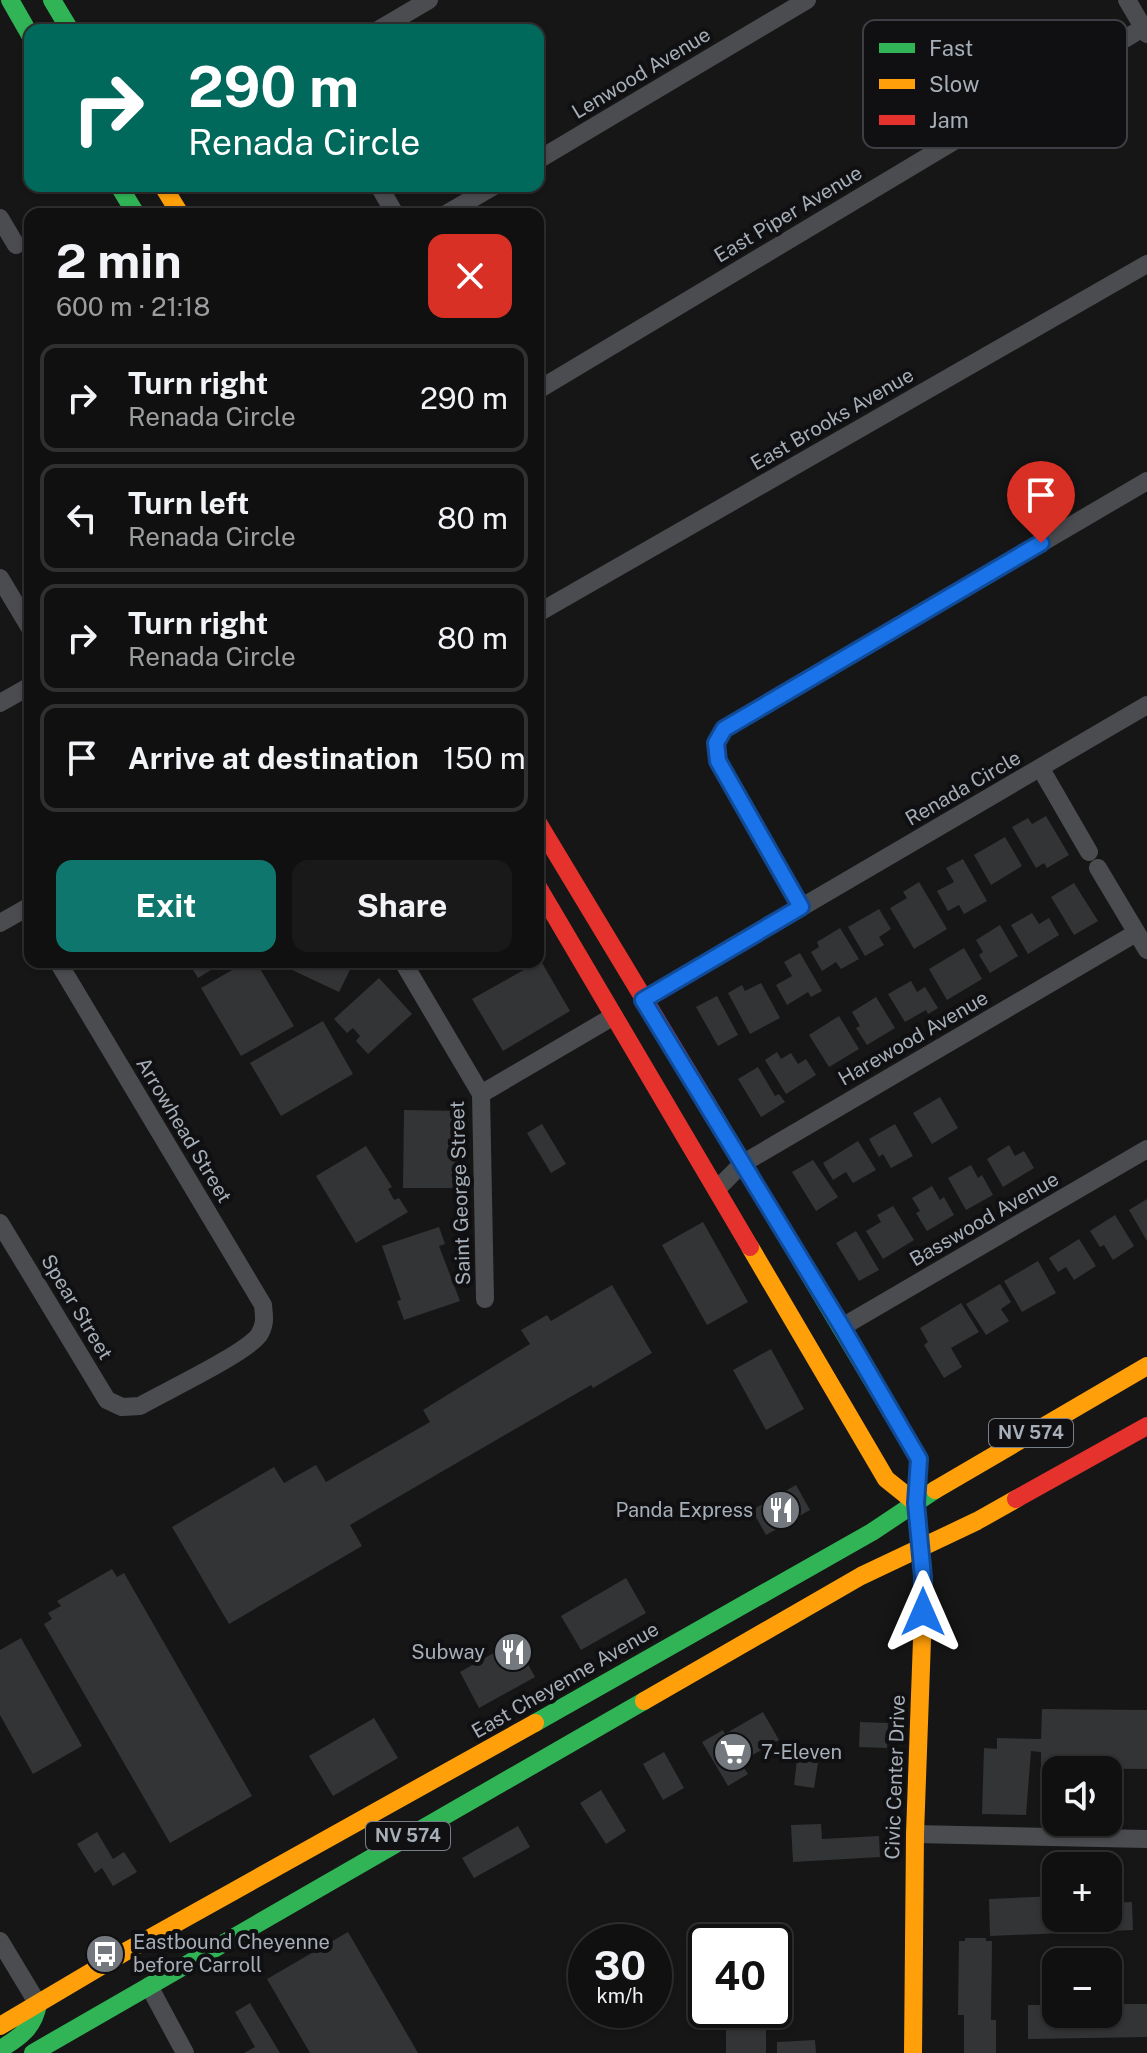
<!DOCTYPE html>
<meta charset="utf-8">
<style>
body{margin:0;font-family:"Public Sans",sans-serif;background:#191919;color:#f1f3f6;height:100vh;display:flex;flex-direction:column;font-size:30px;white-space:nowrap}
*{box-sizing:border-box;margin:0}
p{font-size:26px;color:#9c9d9f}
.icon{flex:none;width:44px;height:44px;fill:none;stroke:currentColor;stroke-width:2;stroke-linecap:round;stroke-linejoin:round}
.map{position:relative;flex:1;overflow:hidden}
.panel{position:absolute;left:24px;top:208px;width:520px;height:760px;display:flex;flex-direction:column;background:#101010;border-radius:16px;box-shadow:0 2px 6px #0004,0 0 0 2px #303030}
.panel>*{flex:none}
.banner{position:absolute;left:24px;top:24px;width:520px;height:168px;border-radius:16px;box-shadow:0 2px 6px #0004,0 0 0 2px #303030;background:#00695c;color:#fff;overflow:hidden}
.tools{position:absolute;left:1042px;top:1756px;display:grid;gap:16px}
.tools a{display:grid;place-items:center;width:80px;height:80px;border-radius:16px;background:#101010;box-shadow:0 2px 6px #0004,0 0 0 2px #303030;font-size:40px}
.speed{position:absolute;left:568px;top:1924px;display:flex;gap:16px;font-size:40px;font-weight:700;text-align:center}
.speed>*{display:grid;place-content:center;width:104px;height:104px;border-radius:50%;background:#101010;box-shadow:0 2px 6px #0004,0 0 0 2px #303030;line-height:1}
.speed small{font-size:20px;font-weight:400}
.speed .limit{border:4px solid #111;border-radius:12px;background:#fff;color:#111}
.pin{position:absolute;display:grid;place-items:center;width:68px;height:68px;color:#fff;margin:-82px -34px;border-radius:50% 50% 50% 0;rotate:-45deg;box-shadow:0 0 8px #0007}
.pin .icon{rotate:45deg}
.me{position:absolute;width:88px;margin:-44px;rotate:0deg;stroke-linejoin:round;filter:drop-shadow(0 0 6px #0008)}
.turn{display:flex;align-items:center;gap:28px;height:168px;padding:0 32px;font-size:36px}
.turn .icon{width:104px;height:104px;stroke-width:2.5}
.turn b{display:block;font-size:56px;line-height:68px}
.round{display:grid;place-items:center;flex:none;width:84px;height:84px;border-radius:16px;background:#191919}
.headline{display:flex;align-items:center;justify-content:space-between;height:136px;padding:0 32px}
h1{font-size:48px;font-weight:700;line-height:60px}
.primary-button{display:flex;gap:16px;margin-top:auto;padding:16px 32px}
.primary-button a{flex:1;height:92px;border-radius:16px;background:#0f766e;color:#fff;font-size:32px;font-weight:700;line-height:92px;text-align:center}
.primary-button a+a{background:#191919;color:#f1f3f6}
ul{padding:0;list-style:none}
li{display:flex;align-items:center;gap:24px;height:108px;margin:0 16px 12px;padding:0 16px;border:4px solid #303030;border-radius:16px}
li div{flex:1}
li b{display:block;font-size:30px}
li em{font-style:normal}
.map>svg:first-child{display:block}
</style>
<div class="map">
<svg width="1147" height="2053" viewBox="0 0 1147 2053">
<rect width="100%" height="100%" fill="#161616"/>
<g fill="#333436">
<polygon points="1046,816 1069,855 1047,868 1044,863 1036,868 1012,827 1028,818 1032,824"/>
<polygon points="1005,837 1022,866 991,885 974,855"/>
<polygon points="963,859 987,901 964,914 959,905 948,911 937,891 954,882 946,868"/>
<polygon points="919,882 947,929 914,949 890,908 907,898 903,892"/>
<polygon points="1074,883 1098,921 1074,935 1051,897"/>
<polygon points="879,909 891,929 879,937 884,945 865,956 848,927"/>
<polygon points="1032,913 1039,924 1049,918 1059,935 1028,954 1011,925"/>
<polygon points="1000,925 1018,956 990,973 979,955 983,952 976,940"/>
<polygon points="840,928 859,959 841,969 836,962 822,971 811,952 819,947 817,942"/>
<polygon points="964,948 982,979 947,1000 929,969"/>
<polygon points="800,953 822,991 811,997 808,992 787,1005 776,985 792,976 784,962"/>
<polygon points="538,956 570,1011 503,1051 472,999 538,962"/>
<polygon points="188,962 224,962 198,978"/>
<polygon points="246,962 256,962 294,1026 241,1056 201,988"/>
<polygon points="275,962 354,962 339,992"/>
<polygon points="379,978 412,1014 368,1054 356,1041 360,1036 353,1028 347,1033 334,1019"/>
<polygon points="911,981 917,992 925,987 938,1008 928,1014 926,1010 905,1022 888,994"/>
<polygon points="761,983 780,1018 750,1034 728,993 742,985 745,991"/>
<polygon points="717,996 738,1035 718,1046 696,1007"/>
<polygon points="876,997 895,1028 867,1045 856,1028 860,1026 852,1012"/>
<polygon points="839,1016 859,1049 829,1067 809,1035"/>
<polygon points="323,1021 353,1074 281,1116 250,1063"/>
<polygon points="777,1052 781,1059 791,1053 798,1064 806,1059 816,1075 786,1094 765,1060"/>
<polygon points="758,1067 775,1096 779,1094 785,1102 761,1117 738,1079"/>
<polygon points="940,1097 958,1128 932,1144 913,1113"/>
<polygon points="404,1110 463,1111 460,1188 403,1188"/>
<polygon points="542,1124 566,1164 551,1173 527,1133"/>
<polygon points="895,1124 913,1156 891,1168 883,1154 879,1157 869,1139"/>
<polygon points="858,1141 876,1170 853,1183 846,1172 833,1180 823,1163"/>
<polygon points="1009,1145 1015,1156 1024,1151 1034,1168 1003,1187 987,1159"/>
<polygon points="366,1146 392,1187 388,1189 394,1200 399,1198 408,1212 356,1243 316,1176"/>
<polygon points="813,1160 838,1197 816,1211 792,1172"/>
<polygon points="971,1165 978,1178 982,1175 993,1195 966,1210 948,1178"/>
<polygon points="932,1186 940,1200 944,1197 954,1215 927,1231 916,1213 920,1211 912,1198"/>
<polygon points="1147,1199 1147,1241 1129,1210"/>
<polygon points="893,1206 914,1240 883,1259 866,1231 881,1222 877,1215"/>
<polygon points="1115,1215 1134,1246 1113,1260 1104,1245 1100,1247 1090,1231"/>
<polygon points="703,1222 748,1302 707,1325 662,1245"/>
<polygon points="439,1227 445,1244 439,1246 460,1301 404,1320 397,1301 401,1300 382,1246"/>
<polygon points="856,1231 879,1270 859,1281 836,1243"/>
<polygon points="1079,1239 1096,1266 1074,1280 1066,1267 1058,1272 1049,1258"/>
<polygon points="1038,1261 1056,1293 1022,1312 1004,1281"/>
<polygon points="1000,1284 1011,1302 1001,1309 1009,1321 986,1335 966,1304"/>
<polygon points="612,1285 652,1353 593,1388 591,1385 350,1525 362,1546 229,1624 172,1527 274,1467 284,1483 316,1465 326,1482 430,1422 423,1410 530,1344 521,1330 547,1315 551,1321"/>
<polygon points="961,1303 979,1332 951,1348 962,1367 944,1378 924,1345 928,1342 920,1328"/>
<polygon points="771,1349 804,1409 766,1430 733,1370"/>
<polygon points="796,1485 810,1510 766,1535 752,1510"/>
<polygon points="112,1569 117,1577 124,1573 252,1796 170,1843 44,1624 52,1619 48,1613 61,1606 57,1601"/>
<polygon points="626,1578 646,1613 581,1650 561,1616"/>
<polygon points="21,1638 82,1746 33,1774 0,1715 0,1650"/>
<polygon points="515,1641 535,1677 479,1708 460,1672"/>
<polygon points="1042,1709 1147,1710 1147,1769 1041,1768 1041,1752 1031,1751 1026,1815 982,1814 984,1748 997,1749 997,1738 1041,1739"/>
<polygon points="763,1712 779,1740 740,1762 748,1774 728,1786 702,1742 723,1730 725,1734"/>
<polygon points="374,1718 398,1758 333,1796 309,1756"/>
<polygon points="860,1722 888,1723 887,1748 859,1747"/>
<polygon points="664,1752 684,1788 663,1800 643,1764"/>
<polygon points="797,1760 818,1763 814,1788 794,1785"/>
<polygon points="601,1790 626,1831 606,1844 580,1803"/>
<polygon points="821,1824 822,1839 879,1836 880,1857 793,1862 791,1825"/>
<polygon points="518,1826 530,1847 474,1878 462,1858"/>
<polygon points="97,1832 113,1859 124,1852 137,1872 113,1886 102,1868 95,1873 77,1844"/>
<polygon points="1056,1896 1056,1918 1108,1918 1108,1903 1132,1902 1133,1930 990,1936 989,1899"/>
<polygon points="348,1932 418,2053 310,2053 267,1979"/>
<rect x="726" y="1933" width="40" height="9"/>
<polygon points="965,1938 986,1938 986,1941 992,1941 991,2020 996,2020 996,2053 964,2053 964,2015 958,2015 959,1941 965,1941"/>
<polygon points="250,2003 280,2053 244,2053 255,2047 235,2012"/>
<polygon points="1108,2004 1147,2004 1147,2037 1028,2039 1028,2005 1056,2005 1056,2014 1108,2014"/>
<rect x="726" y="2010" width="40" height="43"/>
<polygon points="815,2040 816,2053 777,2053 777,2042"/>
</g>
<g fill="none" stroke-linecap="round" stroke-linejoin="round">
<g stroke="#4a4c4f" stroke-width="18">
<polyline points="1127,0 1147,34"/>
<polyline points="378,30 429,0"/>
<polyline points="538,160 807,0"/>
<polyline points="379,186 395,214"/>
<polyline points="446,214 494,186"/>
<polyline points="0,218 16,245"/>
<polyline points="538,390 1143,28"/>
<polyline points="0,578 30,628"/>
<polyline points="538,613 1147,264"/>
<polyline points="0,703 30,686"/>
<polyline points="1041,769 1089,852"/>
<polyline points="1098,868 1147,950"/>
<polyline points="801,907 718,761 716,743 724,729 1147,481"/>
<polyline points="0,923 30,906"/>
<polyline points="403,962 481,1094 485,1299"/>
<polyline points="643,1000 1147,705"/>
<polyline points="481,1094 614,1016"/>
<polyline points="717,1189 742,1164 1136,933"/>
<path d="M0,1223L107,1400L122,1407L140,1406C164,1392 245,1354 259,1335C266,1324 264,1316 263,1305L58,962"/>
<polyline points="842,1327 1147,1149"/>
<polyline points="915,1834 1147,1839"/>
<polyline points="0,1941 38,2004"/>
<polyline points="149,1986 185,2053"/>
</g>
<g stroke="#30b455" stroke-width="18">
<polyline points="10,0 30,35"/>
<polyline points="52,0 70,30"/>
<polyline points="119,186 136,214"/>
<polyline points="714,1115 919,1459 917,1489"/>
<polyline points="535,1723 872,1532 935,1490"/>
<path d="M0,2049C20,2038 34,2027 38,2004"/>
<polyline points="33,2053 644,1701"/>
</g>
<g stroke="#ff9f0a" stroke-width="18">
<polyline points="163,186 180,214"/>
<polyline points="750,1247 886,1479 916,1503"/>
<polyline points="935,1490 1147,1366"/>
<polyline points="644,1701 861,1576 977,1521 1016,1499"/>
<polyline points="0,2026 130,1949 535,1723"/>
<polyline points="913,2053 915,1834 924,1584 916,1503 917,1489"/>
</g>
<g stroke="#e5322d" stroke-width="18">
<polyline points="538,823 714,1115"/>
<polyline points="538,887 750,1247"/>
<polyline points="1016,1499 1147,1426"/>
</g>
</g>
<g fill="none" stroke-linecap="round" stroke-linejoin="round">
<g stroke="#114b97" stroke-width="20">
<polyline id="route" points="923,1612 923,1577 916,1503 919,1459 842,1327 643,1000 801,907 718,761 716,743 724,729 1041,543"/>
</g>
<use href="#route" stroke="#1a73e8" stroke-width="14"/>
</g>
<defs>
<g id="restaurant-disc" transform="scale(2)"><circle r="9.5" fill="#74797f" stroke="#101012"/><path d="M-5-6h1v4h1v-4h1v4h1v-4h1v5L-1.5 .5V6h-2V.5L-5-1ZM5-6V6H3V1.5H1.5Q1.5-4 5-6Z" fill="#fff"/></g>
<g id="supermarket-disc" transform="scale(2)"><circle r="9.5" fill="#74797f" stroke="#101012"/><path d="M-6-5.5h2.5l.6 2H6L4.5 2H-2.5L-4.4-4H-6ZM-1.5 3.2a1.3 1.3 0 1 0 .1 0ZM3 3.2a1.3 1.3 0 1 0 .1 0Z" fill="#fff"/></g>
<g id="bus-disc" transform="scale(2)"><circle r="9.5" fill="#74797f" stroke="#101012"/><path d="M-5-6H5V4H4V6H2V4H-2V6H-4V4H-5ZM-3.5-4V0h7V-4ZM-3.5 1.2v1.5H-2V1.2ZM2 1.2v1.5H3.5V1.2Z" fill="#fff"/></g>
</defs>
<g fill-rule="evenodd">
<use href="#restaurant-disc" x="781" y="1510"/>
<use href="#restaurant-disc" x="513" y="1652"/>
<use href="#supermarket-disc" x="733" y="1752"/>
<use href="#bus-disc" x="105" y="1954"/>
</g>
<g text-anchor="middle" stroke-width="8" stroke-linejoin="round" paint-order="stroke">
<g fill="#101012" stroke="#797f86" stroke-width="2">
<rect x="989" y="1419" width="84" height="28" rx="6"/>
<rect x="366" y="1822" width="84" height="28" rx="6"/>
</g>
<g font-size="18" font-weight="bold" fill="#a6aeb8">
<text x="1031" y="1439">NV 574</text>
<text x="408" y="1842">NV 574</text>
</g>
<g font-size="20" fill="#a6aeb8" stroke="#101012">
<text transform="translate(641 73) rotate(-31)" y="7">Lenwood Avenue</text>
<text transform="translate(788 214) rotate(-31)" y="7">East Piper Avenue</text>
<text transform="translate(832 419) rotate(-30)" y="7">East Brooks Avenue</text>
<text transform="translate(963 788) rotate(-30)" y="7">Renada Circle</text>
<text transform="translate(913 1038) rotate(-30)" y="7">Harewood Avenue</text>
<text transform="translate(184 1130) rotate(59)" y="7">Arrowhead Street</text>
<text transform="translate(460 1193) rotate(-92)" y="7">Saint George Street</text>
<text transform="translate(984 1219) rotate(-30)" y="7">Basswood Avenue</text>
<text transform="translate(77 1307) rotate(59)" y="7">Spear Street</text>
<text transform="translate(565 1680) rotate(-30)" y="7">East Cheyenne Avenue</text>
<text transform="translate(895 1777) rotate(-88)" y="7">Civic Center Drive</text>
</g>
<g font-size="20" fill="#a6aeb8" stroke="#101012" text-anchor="end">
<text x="753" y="1517">Panda Express</text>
<text x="485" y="1659">Subway</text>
<text x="761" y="1759" text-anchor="start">7-Eleven</text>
<text x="133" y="1949" text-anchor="start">Eastbound Cheyenne<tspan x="133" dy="23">before Carroll</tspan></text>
</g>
</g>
<rect x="863" y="20" width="264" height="128" rx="12" fill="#101012" stroke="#3d3f44" stroke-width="2"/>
<rect x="879" y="43" width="36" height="10" fill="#30b455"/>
<rect x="879" y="79" width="36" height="10" fill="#ff9f0a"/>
<rect x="879" y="115" width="36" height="10" fill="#e5322d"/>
<g font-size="22" fill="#a6aeb8">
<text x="929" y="56">Fast</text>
<text x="929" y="92">Slow</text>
<text x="929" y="128">Jam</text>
</g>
</svg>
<div class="tools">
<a><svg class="icon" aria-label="sound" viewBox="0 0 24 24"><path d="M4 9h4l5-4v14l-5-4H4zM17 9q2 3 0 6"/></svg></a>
<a>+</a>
<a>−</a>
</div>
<div class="speed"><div>30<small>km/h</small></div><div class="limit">40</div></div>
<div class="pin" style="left:1041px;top:543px;background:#d93025"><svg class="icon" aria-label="arrive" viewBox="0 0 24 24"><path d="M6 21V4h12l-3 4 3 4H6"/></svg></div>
<svg class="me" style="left:923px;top:1612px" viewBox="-20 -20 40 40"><path d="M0-17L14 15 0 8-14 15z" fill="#1a73e8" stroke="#fff" stroke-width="4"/></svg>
<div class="banner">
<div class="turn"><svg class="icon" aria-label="right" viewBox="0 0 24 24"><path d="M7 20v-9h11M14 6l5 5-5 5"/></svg><div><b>290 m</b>Renada Circle</div></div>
</div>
<section class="panel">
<div class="headline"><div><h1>2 min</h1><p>600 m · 21:18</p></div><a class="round" style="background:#d93025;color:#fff"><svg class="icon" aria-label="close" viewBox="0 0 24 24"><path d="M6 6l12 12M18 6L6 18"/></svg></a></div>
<ul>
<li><svg class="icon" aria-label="right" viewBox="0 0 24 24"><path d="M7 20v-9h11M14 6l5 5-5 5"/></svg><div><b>Turn right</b><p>Renada Circle</p></div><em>290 m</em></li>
<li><svg class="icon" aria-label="left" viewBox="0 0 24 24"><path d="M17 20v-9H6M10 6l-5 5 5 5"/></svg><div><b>Turn left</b><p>Renada Circle</p></div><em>80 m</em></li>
<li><svg class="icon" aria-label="right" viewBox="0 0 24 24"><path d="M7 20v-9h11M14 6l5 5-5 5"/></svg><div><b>Turn right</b><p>Renada Circle</p></div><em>80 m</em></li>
<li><svg class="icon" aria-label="arrive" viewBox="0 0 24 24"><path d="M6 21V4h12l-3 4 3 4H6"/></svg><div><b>Arrive at destination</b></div><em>150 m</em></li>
</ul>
<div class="primary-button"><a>Exit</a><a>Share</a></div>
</section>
</div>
